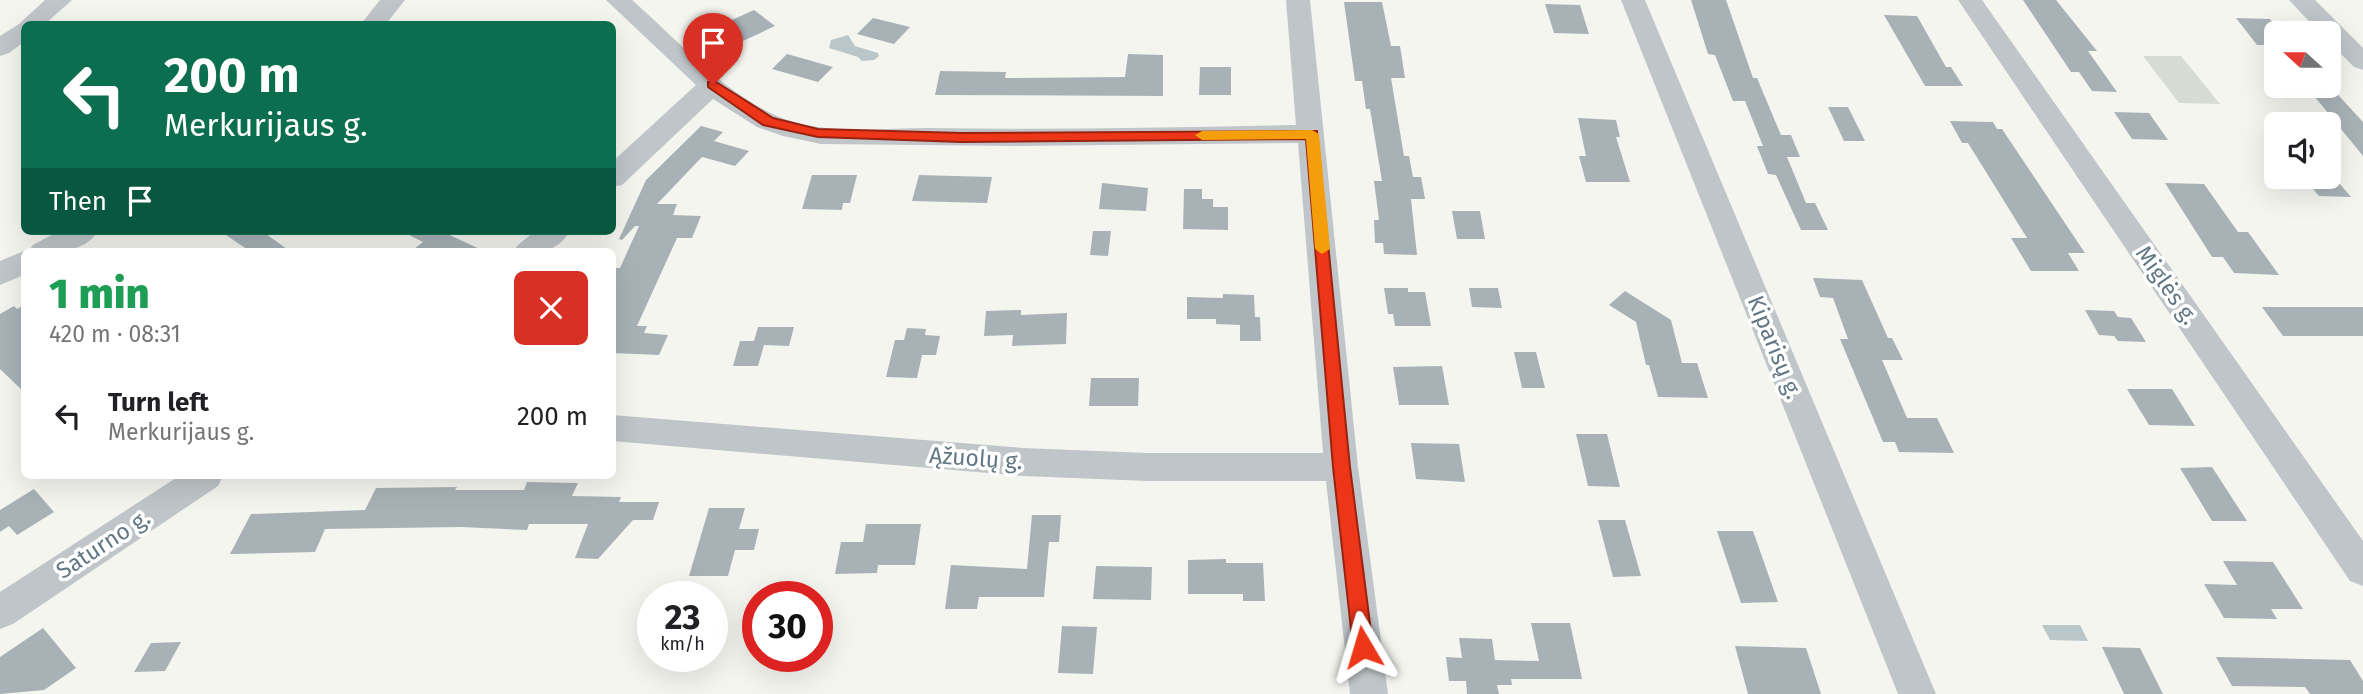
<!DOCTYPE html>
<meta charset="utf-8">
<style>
body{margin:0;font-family:"Fira Sans",sans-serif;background:#f2f2f2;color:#202124;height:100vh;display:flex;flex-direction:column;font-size:26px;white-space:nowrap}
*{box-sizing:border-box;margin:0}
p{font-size:23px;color:#757577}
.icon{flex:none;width:38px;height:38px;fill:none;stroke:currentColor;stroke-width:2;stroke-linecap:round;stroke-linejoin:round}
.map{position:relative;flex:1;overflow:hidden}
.side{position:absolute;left:21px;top:248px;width:595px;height:231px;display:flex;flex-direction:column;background:#fff;border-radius:10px;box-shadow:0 7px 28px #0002}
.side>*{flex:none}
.top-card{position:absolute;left:21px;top:21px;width:595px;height:214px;border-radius:10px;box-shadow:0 7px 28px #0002;background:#0b6e4f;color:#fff;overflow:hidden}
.needle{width:46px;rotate:291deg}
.tools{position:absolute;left:2264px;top:21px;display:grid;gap:14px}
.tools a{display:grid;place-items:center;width:77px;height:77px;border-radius:10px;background:#fff;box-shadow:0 7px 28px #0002;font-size:35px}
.speed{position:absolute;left:637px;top:581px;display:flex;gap:14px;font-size:35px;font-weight:700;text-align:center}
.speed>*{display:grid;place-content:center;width:91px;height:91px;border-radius:50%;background:#fff;box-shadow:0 7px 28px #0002;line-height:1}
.speed small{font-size:18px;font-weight:400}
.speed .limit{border:10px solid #d22;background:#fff;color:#111}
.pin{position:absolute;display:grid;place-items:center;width:60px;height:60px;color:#fff;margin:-72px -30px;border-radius:50% 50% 50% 0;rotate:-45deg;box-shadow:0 0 7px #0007}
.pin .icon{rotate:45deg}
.me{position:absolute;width:77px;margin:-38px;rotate:353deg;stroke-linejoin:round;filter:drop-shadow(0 0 5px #0008)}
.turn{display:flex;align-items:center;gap:24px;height:147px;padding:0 28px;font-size:32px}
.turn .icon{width:91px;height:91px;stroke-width:2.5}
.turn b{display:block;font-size:49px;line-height:60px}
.then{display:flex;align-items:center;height:66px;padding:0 28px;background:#0003;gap:14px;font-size:26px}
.round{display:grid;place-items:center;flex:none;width:74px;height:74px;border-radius:10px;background:#f2f2f2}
.head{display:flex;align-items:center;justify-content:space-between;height:119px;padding:0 28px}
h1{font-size:42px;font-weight:800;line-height:52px;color:#1e9e55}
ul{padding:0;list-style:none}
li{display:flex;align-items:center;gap:21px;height:98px;padding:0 28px}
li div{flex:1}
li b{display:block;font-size:26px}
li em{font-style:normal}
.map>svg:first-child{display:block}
</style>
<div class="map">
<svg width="2363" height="694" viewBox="0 0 2363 694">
<rect width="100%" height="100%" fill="#f5f5f0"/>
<polygon fill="#d6dcd1" points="2143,56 2181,56 2220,104 2179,103"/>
<g fill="#b9c7cb">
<polygon points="848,35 855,46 878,53 879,56 874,60 862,61 858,57 829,48 831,40"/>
<polygon points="2080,625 2088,641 2050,640 2042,625"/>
</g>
<g fill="#a8b2b6">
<polygon points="1691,0 1726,0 1753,78 1757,78 1781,135 1791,135 1800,157 1787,157 1806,203 1815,203 1828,230 1801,230 1776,175 1768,174 1757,146 1763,146 1745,101 1733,101 1715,55 1708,54"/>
<polygon points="2023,0 2056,0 2097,51 2088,51 2117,92 2092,91 2079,72 2071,72"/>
<polygon points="1344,2 1382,2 1391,46 1400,46 1405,78 1391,78 1404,156 1409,156 1413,177 1421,177 1425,199 1411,199 1417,255 1384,254 1383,243 1375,243 1374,220 1379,220 1374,181 1382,181 1370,109 1366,109 1362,81 1355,81"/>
<polygon points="1545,4 1580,5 1589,34 1554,33"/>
<polygon points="754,10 775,26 743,41 723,24"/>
<polygon points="1884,15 1917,16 1946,67 1951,67 1963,86 1925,86"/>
<polygon points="873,18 910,27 894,44 857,34"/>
<polygon points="2236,18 2270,19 2277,28 2277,45 2257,45"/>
<polygon points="787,54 833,67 818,82 772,69"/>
<polygon points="1128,54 1163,55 1163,96 935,95 940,71 1006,72 1005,78 1125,77"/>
<polygon points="1200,67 1231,67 1231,95 1199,95"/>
<polygon points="2306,86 2329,85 2363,122 2363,156"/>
<polygon points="1828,107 1848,107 1865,141 1844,141"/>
<polygon points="2114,112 2149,113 2168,140 2132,139"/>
<polygon points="1578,118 1616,120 1620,137 1616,137 1630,182 1586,182 1579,156 1586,156"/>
<polygon points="1950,121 1993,122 1997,129 2002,129 2085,253 2068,253 2079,271 2031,271 2011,238 2027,238 1968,143 1962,143"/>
<polygon points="701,126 723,132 714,141 749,151 735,166 702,157 657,204 677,204 673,215 701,216 692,238 677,238 637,326 647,326 644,333 668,335 659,355 612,353 612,268 620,268 639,226 635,226 622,240 619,239 646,180"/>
<polygon points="812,175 857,175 850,203 843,203 842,210 802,209"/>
<polygon points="919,175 992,177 987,203 912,201"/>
<polygon points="2303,177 2334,177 2351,197 2319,196"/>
<polygon points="1102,183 1148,188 1146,211 1099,209"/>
<polygon points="2165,183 2204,184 2238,232 2248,232 2279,275 2234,273 2223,257 2212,257"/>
<polygon points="1184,189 1202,189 1202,199 1213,199 1213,207 1228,207 1228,230 1183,229"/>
<polygon points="1452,211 1480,211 1485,239 1457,239"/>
<polygon points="220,231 262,231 291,252 251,252"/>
<polygon points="401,231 441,231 486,252 410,252 423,242"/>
<polygon points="1093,231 1111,231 1108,256 1090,255"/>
<polygon points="1813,278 1862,280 1888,338 1892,338 1903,360 1882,360 1907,418 1937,418 1954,453 1899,452 1895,442 1883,442 1840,339 1848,339 1833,298 1820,297"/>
<polygon points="1384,288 1408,288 1408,292 1425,292 1431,326 1395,326 1393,314 1388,314"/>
<polygon points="1469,288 1498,288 1502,308 1472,307"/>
<polygon points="1625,291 1671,320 1682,363 1697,363 1708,398 1658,397 1649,365 1646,365 1636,322 1609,305"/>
<polygon points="1223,294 1254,295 1255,317 1260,317 1261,341 1240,341 1240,325 1216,324 1216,319 1187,319 1187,297 1223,298"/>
<polygon points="24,305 24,392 0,369 0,314 14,306 17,309"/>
<polygon points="2262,307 2363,307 2363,336 2283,336"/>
<polygon points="1021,310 1021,315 1067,313 1066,344 1012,346 1013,335 984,336 986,311"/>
<polygon points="2085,310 2114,311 2118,317 2131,318 2146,342 2118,341 2114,336 2099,335"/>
<polygon points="758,327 794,327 789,346 764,345 758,366 733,366 740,341 754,341"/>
<polygon points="907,328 926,329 925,335 940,336 936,355 922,355 917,378 886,377 895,340 904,340"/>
<polygon points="1514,352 1536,352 1545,388 1522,388"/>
<polygon points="1442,366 1449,405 1399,405 1393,367"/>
<polygon points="1091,378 1139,378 1138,406 1089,406"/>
<polygon points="2127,389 2172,389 2195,426 2149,425"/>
<polygon points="1576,434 1607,434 1620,487 1588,486"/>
<polygon points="1411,443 1459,444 1465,482 1416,479"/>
<polygon points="2212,467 2247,521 2212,521 2180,468"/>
<polygon points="527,482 578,483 572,496 621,497 619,502 659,502 653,520 633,520 598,559 575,558 588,524 529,524 527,530 461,527 325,529 315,552 230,554 251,514 365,510 376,488 457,487 455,490 524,490"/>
<polygon points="34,489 54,512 17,535 9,526 0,532 0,510"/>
<polygon points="709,508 745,508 739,529 759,529 754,550 735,550 728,576 689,576"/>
<polygon points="1032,515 1061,515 1059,542 1049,542 1044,597 979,597 977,609 945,609 951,565 1027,569"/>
<polygon points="1598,520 1625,520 1641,576 1613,577"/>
<polygon points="866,524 921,524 915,565 878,565 877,573 835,574 841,542 863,542"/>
<polygon points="1717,531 1753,531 1778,602 1741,603"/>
<polygon points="1226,559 1226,563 1263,563 1265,601 1243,601 1243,594 1188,594 1188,560"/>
<polygon points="2223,561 2273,562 2303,609 2271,609 2277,619 2224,618 2204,584 2237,585"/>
<polygon points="1096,566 1152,567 1151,600 1093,599"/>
<polygon points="1531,623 1570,623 1582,679 1511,679 1512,685 1497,685 1499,694 1467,694 1466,681 1449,681 1446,657 1462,658 1459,638 1492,639 1495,660 1539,661"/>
<polygon points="1062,626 1097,627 1093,674 1058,673"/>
<polygon points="43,628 76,668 44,690 0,694 0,657"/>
<polygon points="181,642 165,671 134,672 151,643"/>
<polygon points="1735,646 1806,648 1821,694 1748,694"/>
<polygon points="2102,647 2140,648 2163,694 2124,694"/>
<polygon points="2216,657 2350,660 2363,681 2363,694 2310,694 2305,687 2232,686"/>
</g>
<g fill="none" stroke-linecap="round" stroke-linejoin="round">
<g fill="#bfc5c8" fill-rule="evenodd">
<polygon points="45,0 72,0 45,24 24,24 24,42 9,53 0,56 0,36 19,24"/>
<polygon points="380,0 405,0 386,24 361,24"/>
<path d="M606,0H632C678,40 721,91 777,116C823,136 880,128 929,128C1052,130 1174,127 1296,125L1286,0H1310L1358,467L1388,694H1350L1326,481H1147L1023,476L612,441V415L1023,448L1147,453H1323L1298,143L1017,146L821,144L783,136L757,127L713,99L622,185L612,187V162L696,85Z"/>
<polygon points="1621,0 1645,0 1936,694 1898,694"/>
<polygon points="1958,0 1982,0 2363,541 2363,586 2350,581"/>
<polygon points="2289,0 2315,0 2363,48 2363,70 2354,67 2329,42 2329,33 2320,33"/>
<path d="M59,231H98C83,255 52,252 28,252L33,245Z"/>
<path d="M535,231H570C555,255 538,252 513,252L518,245Z"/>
<polygon points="24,251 24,275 0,285 0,261"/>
<polygon points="179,476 223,476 218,486 13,624 0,629 0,592"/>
</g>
</g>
<polygon fill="#ed3518" stroke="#9a2210" stroke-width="2" points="713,80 773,118 818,129 961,133 1317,131 1350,467 1373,647 1370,653 1363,656 1356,653 1353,647 1333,467 1306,139 961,142 818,137 763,125 708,87 708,82"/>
<polygon fill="#f59e0b" points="1312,130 1319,134 1330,249 1322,254 1315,249 1306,139 1202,140 1195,135 1202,131"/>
<g text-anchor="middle" stroke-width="7" stroke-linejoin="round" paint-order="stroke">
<g font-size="23" fill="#627884" stroke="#fff">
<text transform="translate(2167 285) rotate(55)" y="8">Miglės g.</text>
<text transform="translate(1775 347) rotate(68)" y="8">Kiparisų g.</text>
<text transform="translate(976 458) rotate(4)" y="8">Ąžuolų g.</text>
<text transform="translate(103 544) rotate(-33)" y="8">Saturno g.</text>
</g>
</g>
</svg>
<div class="tools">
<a><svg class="needle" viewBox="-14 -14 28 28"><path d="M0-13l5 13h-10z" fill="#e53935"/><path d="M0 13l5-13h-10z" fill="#757577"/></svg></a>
<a><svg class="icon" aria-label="sound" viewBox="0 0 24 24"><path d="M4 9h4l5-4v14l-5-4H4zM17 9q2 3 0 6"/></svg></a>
</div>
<div class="speed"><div>23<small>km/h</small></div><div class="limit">30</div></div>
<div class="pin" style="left:713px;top:85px;background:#d93025"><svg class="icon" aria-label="arrive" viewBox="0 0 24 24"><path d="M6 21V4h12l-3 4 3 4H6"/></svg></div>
<svg class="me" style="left:1363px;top:647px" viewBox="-20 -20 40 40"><path d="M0-17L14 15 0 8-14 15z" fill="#ed3518" stroke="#fff" stroke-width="4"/></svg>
<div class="top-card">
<div class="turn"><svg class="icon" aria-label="left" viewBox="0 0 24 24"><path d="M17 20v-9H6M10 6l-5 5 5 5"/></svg><div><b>200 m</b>Merkurijaus g.</div></div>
<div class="then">Then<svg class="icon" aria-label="arrive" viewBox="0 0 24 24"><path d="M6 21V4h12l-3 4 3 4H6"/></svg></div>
</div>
<section class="side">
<div class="head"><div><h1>1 min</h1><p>420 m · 08:31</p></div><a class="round" style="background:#d93025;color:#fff"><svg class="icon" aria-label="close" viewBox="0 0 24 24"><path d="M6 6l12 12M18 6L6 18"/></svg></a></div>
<ul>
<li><svg class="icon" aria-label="left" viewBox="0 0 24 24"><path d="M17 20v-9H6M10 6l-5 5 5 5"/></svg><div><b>Turn left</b><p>Merkurijaus g.</p></div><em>200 m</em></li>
</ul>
</section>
</div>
